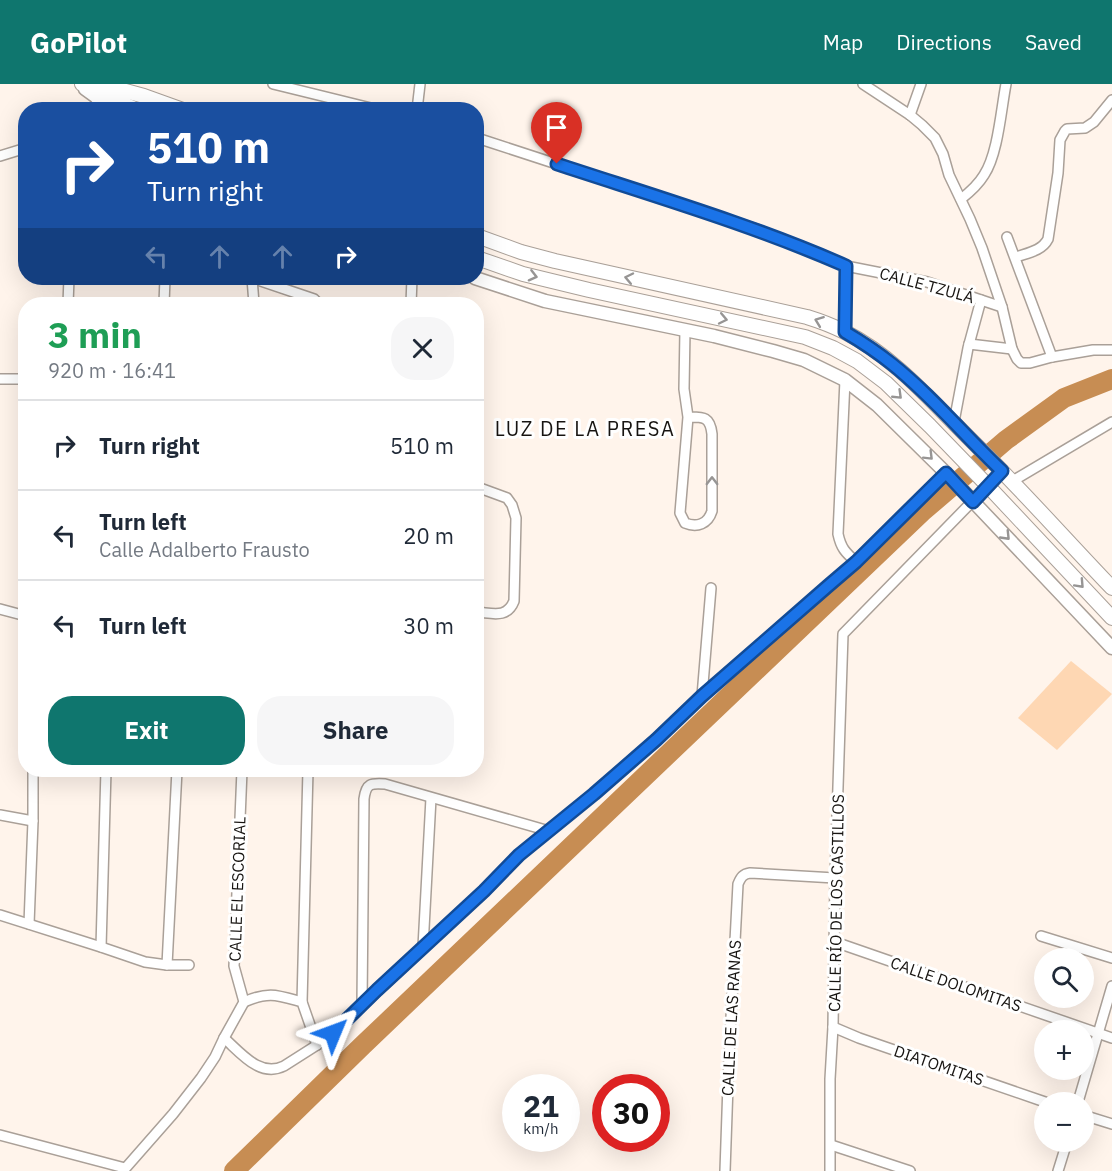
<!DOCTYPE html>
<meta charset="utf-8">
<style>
body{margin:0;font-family:"IBM Plex Sans",sans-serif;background:#f6f6f7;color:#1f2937;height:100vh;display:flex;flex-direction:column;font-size:22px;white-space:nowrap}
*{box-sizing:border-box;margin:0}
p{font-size:20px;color:#747a83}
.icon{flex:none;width:33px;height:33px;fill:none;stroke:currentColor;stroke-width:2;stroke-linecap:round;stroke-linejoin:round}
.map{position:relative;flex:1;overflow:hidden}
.side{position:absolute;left:18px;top:213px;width:466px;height:480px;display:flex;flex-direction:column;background:#fff;border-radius:24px;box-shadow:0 6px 24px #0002}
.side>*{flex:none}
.hud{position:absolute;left:18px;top:18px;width:466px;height:183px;border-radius:24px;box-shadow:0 6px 24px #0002;background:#1a4fa0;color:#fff;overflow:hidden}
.buttons{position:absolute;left:1034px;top:864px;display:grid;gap:12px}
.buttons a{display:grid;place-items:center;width:60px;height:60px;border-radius:50%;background:#fff;box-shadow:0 6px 24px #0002;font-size:30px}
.speed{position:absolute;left:502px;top:990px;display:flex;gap:12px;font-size:30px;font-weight:700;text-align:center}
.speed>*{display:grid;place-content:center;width:78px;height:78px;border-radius:50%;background:#fff;box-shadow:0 6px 24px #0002;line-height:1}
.speed small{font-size:15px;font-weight:400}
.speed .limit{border:9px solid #d22;background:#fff;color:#111}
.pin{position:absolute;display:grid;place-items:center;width:51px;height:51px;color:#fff;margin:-62px -26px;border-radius:50% 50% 50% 0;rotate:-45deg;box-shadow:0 0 6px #0007}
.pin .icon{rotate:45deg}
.me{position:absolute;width:66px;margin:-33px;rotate:46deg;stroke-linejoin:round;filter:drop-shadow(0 0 4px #0008)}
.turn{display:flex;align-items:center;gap:21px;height:126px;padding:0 30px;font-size:27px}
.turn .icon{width:78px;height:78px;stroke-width:2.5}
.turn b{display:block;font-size:42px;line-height:51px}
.lanes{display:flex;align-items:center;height:57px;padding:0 30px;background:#0003;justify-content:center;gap:30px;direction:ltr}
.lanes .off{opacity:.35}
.round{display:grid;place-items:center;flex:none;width:63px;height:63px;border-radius:24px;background:#f6f6f7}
.summary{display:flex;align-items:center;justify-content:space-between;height:102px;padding:0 30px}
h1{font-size:36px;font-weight:700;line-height:45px;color:#1e9e55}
.cta{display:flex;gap:12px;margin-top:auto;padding:12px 30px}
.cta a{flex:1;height:69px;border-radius:24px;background:#0f766e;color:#fff;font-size:24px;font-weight:700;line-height:69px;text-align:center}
.cta a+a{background:#f6f6f7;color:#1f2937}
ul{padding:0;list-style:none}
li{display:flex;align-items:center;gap:18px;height:90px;padding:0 30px;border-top:2px solid #e0e1e3}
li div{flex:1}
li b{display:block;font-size:22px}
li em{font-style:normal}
header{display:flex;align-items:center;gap:36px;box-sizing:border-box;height:84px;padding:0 30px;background:#0f766e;color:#fff}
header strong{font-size:28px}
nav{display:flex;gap:33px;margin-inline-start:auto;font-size:21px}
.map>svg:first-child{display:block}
</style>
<header>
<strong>GoPilot</strong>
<nav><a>Map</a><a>Directions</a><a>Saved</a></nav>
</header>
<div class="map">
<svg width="1112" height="1087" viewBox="0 0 1112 1087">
<rect width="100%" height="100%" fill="#fff4eb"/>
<polygon fill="#fed7b3" points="1071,577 1112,610 1057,666 1018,634"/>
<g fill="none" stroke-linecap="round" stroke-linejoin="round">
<polyline stroke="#c78d53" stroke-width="20" points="234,1087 363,961 922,428 1006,356 1064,314 1112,295"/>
<g stroke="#aaa098" stroke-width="12">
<g id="minor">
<polyline points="273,0 379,26"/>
<polyline points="863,0 910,31 922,41 935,54 943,70 949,91 970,135 982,164 1002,223 1012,265 1017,275 1021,279 1030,279 1052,273 1093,266 1112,266"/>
<polyline points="91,26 103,11"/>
<polyline points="417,26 420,0"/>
<polyline points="910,31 921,0"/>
<polyline points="477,54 759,146 846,182 927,198 1002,223"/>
<polyline points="0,72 26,64"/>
<path d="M961,115C970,108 978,101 984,91C998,70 1001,26 1006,0"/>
<polyline points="1007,153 1052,273"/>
<path d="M1016,173C1027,169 1042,167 1048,155L1058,89L1060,56L1065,47L1067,45L1085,44L1094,38L1112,16"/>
<polyline points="252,194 314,215 319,220"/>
<polyline points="252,194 254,220"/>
<polyline points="68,220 69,194"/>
<polyline points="164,220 165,194"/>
<polyline points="411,220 412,194"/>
<path d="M685,246L684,305L688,333L680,429L685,439C697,444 708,440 712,427V350C710,332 703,333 688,333"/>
<polyline points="845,248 846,182"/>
<polyline points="969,260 1012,265"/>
<polyline points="0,295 26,295"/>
<path d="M845,296L838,450C841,464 845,468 856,478"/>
<polyline points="954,338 968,264 981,216"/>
<polyline points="1011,398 1112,338"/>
<path d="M477,403L507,414L512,421L516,434L514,517C507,535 492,529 477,528"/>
<polyline points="0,525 26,532"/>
<polyline points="702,612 711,504"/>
<polyline points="0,731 33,737"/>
<polyline points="0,831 101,863 145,878 167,881 189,881"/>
<polyline points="29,840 33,737 33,686"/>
<polyline points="1041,852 1112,874"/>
<polyline points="835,858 1112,954"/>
<polyline points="101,863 106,686"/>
<polyline points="423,863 431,714"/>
<polyline points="167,881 177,686"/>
<path d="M244,918C269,907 277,911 302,918L317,961"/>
<polyline points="302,918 308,686"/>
<path d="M362,920L364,715C366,699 371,699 385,700L549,747"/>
<polyline points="833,943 859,954 1045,1018"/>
<path d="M224,954C241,969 260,994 284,982L317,961L333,949L484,807L520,771L594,710L656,656L702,612L856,478L947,389"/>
<polyline points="1078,1018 1112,902"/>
<polyline points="1083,1031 1112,1040"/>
<polyline points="0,1051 125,1084"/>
<polyline points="831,1061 910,1087"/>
<polyline points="123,1087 173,1030 201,994 215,973 224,954 244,918 234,882 242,686"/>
<path d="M725,1087L729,972L738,800C741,793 743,790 750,789L835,794"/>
<polyline points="830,1087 830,995 833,943 835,794 843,550 1002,387"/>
<polyline points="1058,1087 1067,1058"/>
</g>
</g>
<g stroke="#aaa098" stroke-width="15">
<g id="tertiary">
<polyline points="85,5 114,26"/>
<polyline points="475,194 545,217 714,252 773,267 804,276 845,296 877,321 950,393 1112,564"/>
</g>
</g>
<g stroke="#aaa098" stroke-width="16">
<g id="secondary">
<polyline points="82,0 137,26"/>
<polyline points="100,0 144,12 183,26"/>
<path d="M477,152L521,168L555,177L807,233C820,237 833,242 845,248C896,274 933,319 973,358C1021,405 1066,456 1112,504"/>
<polyline points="477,174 523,190 589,206 805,253 833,264 857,277 886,299 930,342 988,402 1112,534"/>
</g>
</g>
<use href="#minor" stroke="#fff" stroke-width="9"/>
<use href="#tertiary" stroke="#fff" stroke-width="12"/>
<use href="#secondary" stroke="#fff" stroke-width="14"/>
</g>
<defs><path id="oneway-chevron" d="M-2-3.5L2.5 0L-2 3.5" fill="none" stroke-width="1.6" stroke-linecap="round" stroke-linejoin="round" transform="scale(1.5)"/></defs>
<g stroke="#979594">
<use href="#oneway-chevron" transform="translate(533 192) rotate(14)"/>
<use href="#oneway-chevron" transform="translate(629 194) rotate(-168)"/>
<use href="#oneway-chevron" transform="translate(723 235) rotate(12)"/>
<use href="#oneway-chevron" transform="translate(819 237) rotate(-159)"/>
<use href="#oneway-chevron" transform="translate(898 311) rotate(44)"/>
<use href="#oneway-chevron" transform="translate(929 372) rotate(45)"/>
<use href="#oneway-chevron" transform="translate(712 397) rotate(-90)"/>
<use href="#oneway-chevron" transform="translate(1006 452) rotate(46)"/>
<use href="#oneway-chevron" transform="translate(1080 500) rotate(47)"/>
</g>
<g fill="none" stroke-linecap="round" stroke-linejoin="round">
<g stroke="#114b97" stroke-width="15">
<path id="route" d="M333,949L377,906L484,807L519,771L594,710L656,656L702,612L828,502L856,478L946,389L973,418L1002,387C965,352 932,312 892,280C877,268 862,258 845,248L846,182C753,141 654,112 557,80"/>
</g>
<use href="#route" stroke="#1a73e8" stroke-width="10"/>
</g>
<g text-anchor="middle" stroke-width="6" stroke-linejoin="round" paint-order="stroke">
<g font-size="16" fill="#171411" stroke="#fff">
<text transform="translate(927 201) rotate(15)" y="6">CALLE TZULÁ</text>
<text transform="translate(237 805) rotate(-88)" y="6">CALLE EL ESCORIAL</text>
<text transform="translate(836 819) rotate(-89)" y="6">CALLE RÍO DE LOS CASTILLOS</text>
<text transform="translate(956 900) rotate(19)" y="6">CALLE DOLOMITAS</text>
<text transform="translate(731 934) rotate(-87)" y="6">CALLE DE LAS RANAS</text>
<text transform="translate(939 981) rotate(19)" y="6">DIATOMITAS</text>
</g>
<g font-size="20" letter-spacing="1.5" fill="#171411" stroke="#fff">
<text x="585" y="352">LUZ DE LA PRESA</text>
</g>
</g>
</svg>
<div class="buttons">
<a><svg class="icon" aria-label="search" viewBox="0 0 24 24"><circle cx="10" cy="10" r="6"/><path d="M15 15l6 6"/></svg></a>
<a>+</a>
<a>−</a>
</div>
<div class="speed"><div>21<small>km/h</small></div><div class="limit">30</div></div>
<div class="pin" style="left:557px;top:80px;background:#d93025"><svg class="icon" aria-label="arrive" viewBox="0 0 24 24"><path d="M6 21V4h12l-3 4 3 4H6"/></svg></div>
<svg class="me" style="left:333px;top:949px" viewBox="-20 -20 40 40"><path d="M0-17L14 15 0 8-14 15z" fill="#1a73e8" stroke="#fff" stroke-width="4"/></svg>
<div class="hud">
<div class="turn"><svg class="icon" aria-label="right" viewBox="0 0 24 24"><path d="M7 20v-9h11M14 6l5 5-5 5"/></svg><div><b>510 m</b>Turn right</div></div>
<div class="lanes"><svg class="icon off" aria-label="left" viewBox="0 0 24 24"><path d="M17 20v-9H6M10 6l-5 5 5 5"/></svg><svg class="icon off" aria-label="ahead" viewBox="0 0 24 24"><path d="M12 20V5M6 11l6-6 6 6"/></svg><svg class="icon off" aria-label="ahead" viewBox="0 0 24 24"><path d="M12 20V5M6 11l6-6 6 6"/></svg><svg class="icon" aria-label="right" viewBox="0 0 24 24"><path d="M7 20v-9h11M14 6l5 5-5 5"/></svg></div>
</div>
<section class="side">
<div class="summary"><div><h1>3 min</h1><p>920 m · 16:41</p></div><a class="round"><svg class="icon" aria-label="close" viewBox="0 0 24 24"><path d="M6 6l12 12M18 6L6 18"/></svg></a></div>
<ul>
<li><svg class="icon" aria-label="right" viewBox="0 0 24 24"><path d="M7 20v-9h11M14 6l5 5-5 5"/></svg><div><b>Turn right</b></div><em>510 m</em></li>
<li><svg class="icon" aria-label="left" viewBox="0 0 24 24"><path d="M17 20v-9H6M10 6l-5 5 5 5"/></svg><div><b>Turn left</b><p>Calle Adalberto Frausto</p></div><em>20 m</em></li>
<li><svg class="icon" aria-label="left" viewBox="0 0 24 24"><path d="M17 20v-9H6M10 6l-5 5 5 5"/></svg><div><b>Turn left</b></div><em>30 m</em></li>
</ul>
<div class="cta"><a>Exit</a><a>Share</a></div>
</section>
</div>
